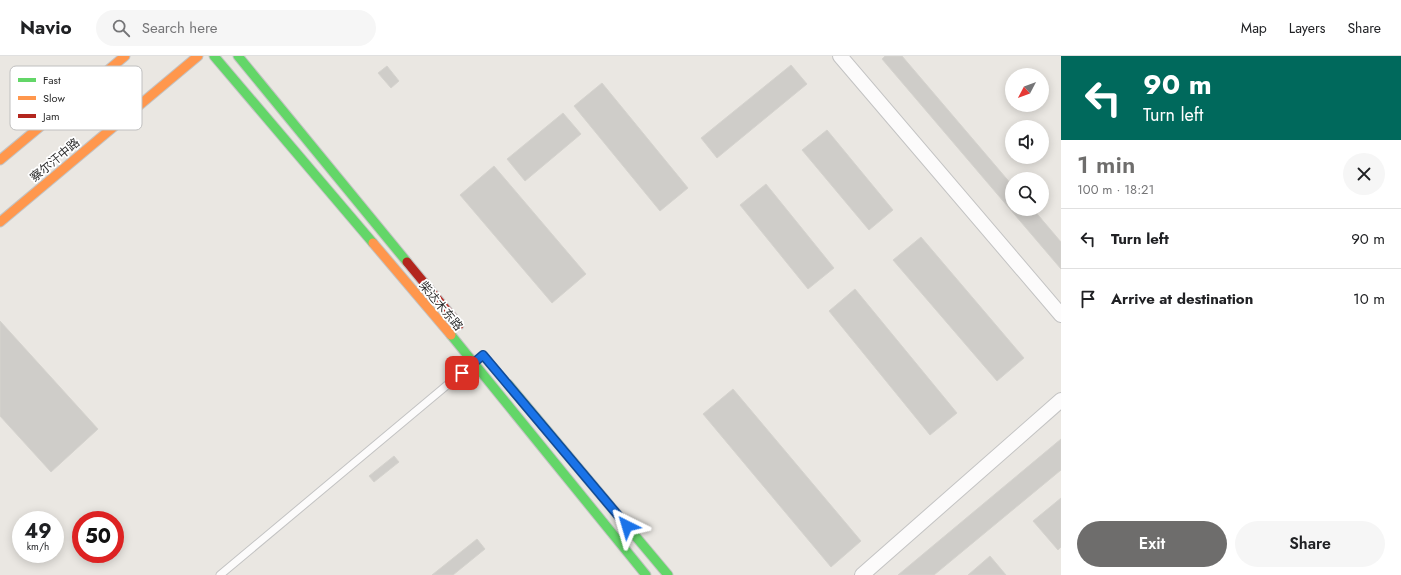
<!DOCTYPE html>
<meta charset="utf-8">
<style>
body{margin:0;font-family:Jost,"Noto Sans SC",sans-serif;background:#f6f6f6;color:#202124;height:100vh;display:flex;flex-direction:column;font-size:15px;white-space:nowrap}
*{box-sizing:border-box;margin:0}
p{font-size:13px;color:#757577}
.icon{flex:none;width:22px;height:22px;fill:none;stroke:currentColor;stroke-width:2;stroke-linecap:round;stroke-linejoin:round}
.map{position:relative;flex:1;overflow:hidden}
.panel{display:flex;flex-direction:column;background:#fff;width:340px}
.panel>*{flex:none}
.guide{background:#00695c;color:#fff;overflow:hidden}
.needle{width:26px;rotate:229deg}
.controls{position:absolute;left:1005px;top:12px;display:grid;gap:8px}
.controls a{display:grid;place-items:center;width:44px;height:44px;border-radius:50%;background:#fff;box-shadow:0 2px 10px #0003;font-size:20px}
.speed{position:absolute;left:12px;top:455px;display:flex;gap:8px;font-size:20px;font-weight:700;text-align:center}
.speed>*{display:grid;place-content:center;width:52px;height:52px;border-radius:50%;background:#fff;box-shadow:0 2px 10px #0003;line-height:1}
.speed small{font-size:10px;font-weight:400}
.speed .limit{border:6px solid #d22;background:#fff;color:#111}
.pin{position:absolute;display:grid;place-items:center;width:34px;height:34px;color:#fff;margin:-17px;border-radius:8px;box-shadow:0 2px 6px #0006}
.me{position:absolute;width:44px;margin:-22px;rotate:320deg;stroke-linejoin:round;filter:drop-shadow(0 0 3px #0008)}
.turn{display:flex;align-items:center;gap:14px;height:84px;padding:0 16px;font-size:18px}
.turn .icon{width:52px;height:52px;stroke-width:2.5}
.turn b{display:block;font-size:28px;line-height:34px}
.round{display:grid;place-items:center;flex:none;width:42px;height:42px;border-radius:21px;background:#f6f6f6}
.headline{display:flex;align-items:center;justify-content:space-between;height:68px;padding:0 16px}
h1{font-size:24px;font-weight:600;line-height:30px;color:#6e6d6c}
.button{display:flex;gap:8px;margin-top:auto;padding:8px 16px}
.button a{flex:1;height:46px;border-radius:24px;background:#6e6d6c;color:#fff;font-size:16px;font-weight:600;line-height:46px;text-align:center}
.button a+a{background:#f6f6f6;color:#202124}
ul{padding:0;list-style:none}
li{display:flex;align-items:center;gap:12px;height:60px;padding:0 16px;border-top:1px solid #e0e0e0}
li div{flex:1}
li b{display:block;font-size:15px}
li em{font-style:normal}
header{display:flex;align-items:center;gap:24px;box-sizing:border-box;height:56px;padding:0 20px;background:#fff;border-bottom:1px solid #e0e0e0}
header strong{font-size:19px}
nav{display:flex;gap:22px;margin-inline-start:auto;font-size:14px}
.search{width:280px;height:36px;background:#f6f6f6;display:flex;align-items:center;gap:10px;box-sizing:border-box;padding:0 14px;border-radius:22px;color:#757577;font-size:15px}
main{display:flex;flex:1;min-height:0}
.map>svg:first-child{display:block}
</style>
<header>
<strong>Navio</strong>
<div class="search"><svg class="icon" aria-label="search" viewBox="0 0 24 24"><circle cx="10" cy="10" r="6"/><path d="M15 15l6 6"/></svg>Search here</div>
<nav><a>Map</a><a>Layers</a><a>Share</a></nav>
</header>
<main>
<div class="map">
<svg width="1061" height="519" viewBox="0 0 1061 519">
<rect width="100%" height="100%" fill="#eae7e2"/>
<g fill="#cfcdc9" stroke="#d5d3ce">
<polygon points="885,0 902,0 1012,129 1012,153 1033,153 1061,186 1061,213 882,3"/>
<polygon points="791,9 807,28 717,102 701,82"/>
<polygon points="387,10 399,25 391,32 378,17"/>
<polygon points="602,27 688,132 660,155 574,50"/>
<polygon points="563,57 581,78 525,125 507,103"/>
<polygon points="827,74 893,154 869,174 802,94"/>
<polygon points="494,110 586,218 552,247 460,139"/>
<polygon points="766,128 834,212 808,233 740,149"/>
<polygon points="921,181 1024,302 997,325 893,204"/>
<polygon points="855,233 957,357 930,379 829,255"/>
<polygon points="0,265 98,373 51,416 0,360"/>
<polygon points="733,333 861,485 831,511 703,358"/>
<polygon points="1061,383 1061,414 934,519 898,519"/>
<polygon points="394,400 399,406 374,426 369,420"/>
<polygon points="1061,442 1061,491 1058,494 1033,465"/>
<polygon points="477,483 485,493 453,519 432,519"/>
<polygon points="990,500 1006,519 968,519"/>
</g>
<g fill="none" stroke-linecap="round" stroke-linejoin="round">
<g stroke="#c3c3c3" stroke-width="9">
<polyline id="lane" points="220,519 483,299"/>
</g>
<g stroke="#c3c3c3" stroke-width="16">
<g id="street">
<polyline points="840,0 1061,259"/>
<polyline points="862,519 1061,344"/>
</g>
</g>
<g stroke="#c3c3c3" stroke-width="11">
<g id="fast">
<polyline points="214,0 373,187"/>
<polyline points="238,0 407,206"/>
<polyline points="451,279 646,519"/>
<polyline points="508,328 668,519"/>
</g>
</g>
<g stroke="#c3c3c3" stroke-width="11">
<g id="slow">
<polyline points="0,104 125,0"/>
<polyline points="0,166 198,0"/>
<polyline points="373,187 451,279"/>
</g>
</g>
<g stroke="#c3c3c3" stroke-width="11">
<polyline id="jam" points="407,206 459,269"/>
</g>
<use href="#lane" stroke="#fcfbfb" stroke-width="7"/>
<use href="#street" stroke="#fcfbfb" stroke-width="14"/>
<use href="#fast" stroke="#63d668" stroke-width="9"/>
<use href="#slow" stroke="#ff974d" stroke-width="9"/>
<use href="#jam" stroke="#b3261e" stroke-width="9"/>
</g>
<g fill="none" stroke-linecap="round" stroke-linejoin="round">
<g stroke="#114b97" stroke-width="10">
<polyline id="route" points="462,317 483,299 627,470"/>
</g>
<use href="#route" stroke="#1a73e8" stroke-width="7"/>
</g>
<g text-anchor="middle" stroke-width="3.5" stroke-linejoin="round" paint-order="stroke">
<g font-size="12" fill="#2c2c2c" stroke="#fff">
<text transform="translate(55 104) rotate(-40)" y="4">察尔汗中路</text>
<text transform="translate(441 250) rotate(50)" y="4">柴达木东路</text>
</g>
</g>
<rect x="10" y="10" width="132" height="64" rx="6" fill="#fff" stroke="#c0c0c0" stroke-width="1"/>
<rect x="18" y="22" width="18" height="4" fill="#63d668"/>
<rect x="18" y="40" width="18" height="4" fill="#ff974d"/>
<rect x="18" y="58" width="18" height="4" fill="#b3261e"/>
<g font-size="11" fill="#2c2c2c">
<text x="43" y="28">Fast</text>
<text x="43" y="46">Slow</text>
<text x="43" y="64">Jam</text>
</g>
</svg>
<div class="controls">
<a><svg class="needle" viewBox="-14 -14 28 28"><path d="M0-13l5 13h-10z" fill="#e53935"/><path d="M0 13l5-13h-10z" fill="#757577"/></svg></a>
<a><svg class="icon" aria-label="sound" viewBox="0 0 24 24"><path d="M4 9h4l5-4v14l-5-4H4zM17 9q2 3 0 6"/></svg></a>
<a><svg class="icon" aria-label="search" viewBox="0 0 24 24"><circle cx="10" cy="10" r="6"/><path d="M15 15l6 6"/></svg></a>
</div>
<div class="speed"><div>49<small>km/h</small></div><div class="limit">50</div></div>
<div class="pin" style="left:462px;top:317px;background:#d93025"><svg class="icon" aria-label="arrive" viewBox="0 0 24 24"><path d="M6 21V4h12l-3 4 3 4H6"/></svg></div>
<svg class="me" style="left:627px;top:470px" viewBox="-20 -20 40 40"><path d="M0-17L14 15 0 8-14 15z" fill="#1a73e8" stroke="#fff" stroke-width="4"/></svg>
</div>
<section class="panel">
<div class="guide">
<div class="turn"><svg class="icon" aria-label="left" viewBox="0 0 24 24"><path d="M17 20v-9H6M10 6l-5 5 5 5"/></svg><div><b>90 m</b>Turn left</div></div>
</div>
<div class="headline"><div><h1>1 min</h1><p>100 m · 18:21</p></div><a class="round"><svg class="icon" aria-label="close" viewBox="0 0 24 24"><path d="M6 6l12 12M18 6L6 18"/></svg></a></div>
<ul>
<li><svg class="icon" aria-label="left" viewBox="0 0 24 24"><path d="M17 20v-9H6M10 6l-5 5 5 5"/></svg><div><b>Turn left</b></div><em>90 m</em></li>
<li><svg class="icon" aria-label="arrive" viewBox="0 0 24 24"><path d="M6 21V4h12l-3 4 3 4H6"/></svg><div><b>Arrive at destination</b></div><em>10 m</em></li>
</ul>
<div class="button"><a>Exit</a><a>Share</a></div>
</section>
</main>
